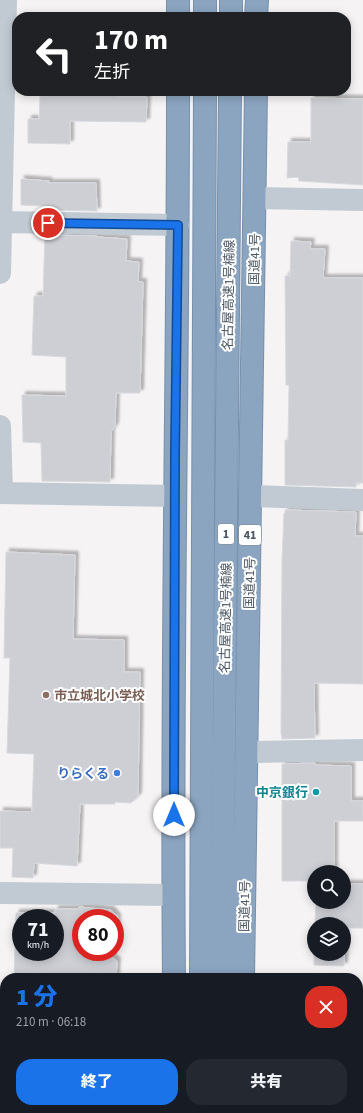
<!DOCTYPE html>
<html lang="ja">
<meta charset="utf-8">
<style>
body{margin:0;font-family:"Source Sans 3","Noto Sans JP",sans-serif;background:#242831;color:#f1f3f6;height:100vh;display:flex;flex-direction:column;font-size:15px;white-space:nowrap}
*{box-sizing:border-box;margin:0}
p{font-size:13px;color:#9ea1a6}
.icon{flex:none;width:22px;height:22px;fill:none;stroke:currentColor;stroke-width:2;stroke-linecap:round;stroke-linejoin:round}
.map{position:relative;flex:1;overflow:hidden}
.side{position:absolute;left:0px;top:973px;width:363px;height:140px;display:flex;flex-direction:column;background:#171b24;border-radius:16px 16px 0 0;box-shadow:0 2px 10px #0003}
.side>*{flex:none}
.banner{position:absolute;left:12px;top:12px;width:339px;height:84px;border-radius:16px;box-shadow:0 2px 10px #0003;background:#202124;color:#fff;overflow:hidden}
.controls{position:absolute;left:307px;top:865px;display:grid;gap:8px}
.controls a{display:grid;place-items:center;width:44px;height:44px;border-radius:50%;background:#171b24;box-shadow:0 2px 10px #0003;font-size:20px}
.speed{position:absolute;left:12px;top:909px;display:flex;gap:8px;font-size:20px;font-weight:700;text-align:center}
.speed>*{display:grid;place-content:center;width:52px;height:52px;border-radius:50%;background:#171b24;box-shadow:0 2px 10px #0003;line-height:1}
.speed small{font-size:10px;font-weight:400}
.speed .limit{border:6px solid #d22;background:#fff;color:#111}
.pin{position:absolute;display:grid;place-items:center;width:34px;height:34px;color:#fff;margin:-17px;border:2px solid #fff;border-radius:50%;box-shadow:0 1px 4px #0007}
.me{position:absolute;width:44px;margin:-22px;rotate:0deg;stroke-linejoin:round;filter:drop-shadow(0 0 3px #0008)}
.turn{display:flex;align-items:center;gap:14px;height:84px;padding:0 16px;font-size:18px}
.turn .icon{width:52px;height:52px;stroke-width:2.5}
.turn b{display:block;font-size:28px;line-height:34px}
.round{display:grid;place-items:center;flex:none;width:42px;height:42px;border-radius:16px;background:#242831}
.head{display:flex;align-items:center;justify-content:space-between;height:68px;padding:0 16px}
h1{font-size:24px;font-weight:800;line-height:30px;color:#1a73e8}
.cta{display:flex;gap:8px;margin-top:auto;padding:8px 16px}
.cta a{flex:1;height:46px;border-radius:16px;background:#1a73e8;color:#fff;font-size:16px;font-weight:800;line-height:46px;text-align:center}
.cta a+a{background:#242831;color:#f1f3f6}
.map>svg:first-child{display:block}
</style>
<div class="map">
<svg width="363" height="1113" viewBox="0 0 363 1113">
<defs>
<filter id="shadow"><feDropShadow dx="3.5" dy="-3.5" stdDeviation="1" flood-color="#0004"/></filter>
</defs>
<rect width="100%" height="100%" fill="#f5f3f3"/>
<g fill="#cdcfd5" stroke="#d7d9de" fill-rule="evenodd" filter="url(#shadow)">
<polygon points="48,91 118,91 118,97 147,97 146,122 70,121 70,144 28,143 28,119 39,119 40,96 48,96"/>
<polygon points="311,98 363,99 363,185 299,181 298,177 287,178 288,142 311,142"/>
<polygon points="21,179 49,181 48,183 96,183 97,211 46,210 47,206 21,205"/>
<polygon points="45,235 97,236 97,237 127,239 126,261 139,262 138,282 143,282 140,393 116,393 115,426 111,432 110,482 42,481 41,443 23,442 22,395 66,396 66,357 32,355 34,296 43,296"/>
<polygon points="291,241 311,242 310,249 325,249 323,278 363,278 363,483 356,483 356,487 285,485 285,440 288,440 289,385 286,385 285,276 290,276"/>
<polygon points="285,510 356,512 355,536 363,536 363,684 314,683 315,738 282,739 281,733 282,560 284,513 285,513"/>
<polygon points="6,552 75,555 73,639 124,640 124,672 140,672 138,796 131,803 115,802 115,804 80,804 77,866 34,863 33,878 12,877 13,848 0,848 0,811 32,812 34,754 7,753 10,658 4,658"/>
<polygon points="315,763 315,765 351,766 351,801 363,801 363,821 334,821 334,872 314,872 314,881 282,881 282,764"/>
<polygon points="344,884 363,884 363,928 345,928 344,966 314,965 314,954 344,954 344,924 315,924 316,902 344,902"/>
<path d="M79,907L111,910L117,917L116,941L115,942V918H81V952H104L117,961L116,978H14L16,913H55V909H79ZM21,918H55V952H21Z"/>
</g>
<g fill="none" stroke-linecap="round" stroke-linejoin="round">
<g stroke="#7690ad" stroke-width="24">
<g id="highway">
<polyline points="178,17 178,0"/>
<polyline points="205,17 205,0"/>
<polyline points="231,17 231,0"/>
<polyline points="256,17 257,0"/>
<path d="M174,978C171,682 178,387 178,91"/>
<polyline points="201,978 205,91"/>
<polyline points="222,978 230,91"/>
<polyline points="243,978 256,91"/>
<polyline points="176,1108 176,1113"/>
<polyline points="200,1113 200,1108"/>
<polyline points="220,1113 220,1108"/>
<polyline points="242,1113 242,1108"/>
</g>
</g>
<g stroke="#c1cad2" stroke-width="22">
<polyline points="255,198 363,200"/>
<polyline points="1,222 178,225"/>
<polyline points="0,273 6,0"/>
<polyline points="0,426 2,493"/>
<polyline points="0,493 175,496"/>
<polyline points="251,496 363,500"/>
<polyline points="247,752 363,750"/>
<polyline points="0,893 173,895"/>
<polyline points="358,1005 363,1005"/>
</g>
<use href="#highway" stroke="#8ba5c1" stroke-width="22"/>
</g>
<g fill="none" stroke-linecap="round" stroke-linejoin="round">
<g stroke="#114b97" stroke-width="10">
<polyline id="route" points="48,223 178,225 175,453 174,815"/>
</g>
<use href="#route" stroke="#1a73e8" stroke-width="7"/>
</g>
<circle fill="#8d6e63" stroke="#fff" stroke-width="1.5" cx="46" cy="695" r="4"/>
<circle fill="#3f7fe0" stroke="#fff" stroke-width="1.5" cx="117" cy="773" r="4"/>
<circle fill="#0f9aa8" stroke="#fff" stroke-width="1.5" cx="316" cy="792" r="4"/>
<g text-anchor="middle" stroke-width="4" stroke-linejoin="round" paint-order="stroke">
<g fill="#fff" stroke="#808990" stroke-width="1">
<rect x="218" y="524" width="16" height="20" rx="3"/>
<rect x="239" y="525" width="22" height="20" rx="3"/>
</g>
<g font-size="12" font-weight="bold" fill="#4a5661">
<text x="226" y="538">1</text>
<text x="250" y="539">41</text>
</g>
<g font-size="13" fill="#4a5661" stroke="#fff">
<text transform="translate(254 259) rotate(-89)" y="5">国道41号</text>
<text transform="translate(228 295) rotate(-89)" y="5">名古屋高速1号楠線</text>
<text transform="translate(249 583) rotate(-89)" y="5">国道41号</text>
<text transform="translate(225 618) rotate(-89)" y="5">名古屋高速1号楠線</text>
<text transform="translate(244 906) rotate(-89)" y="5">国道41号</text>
</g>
<g font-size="13" font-weight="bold" fill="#785e54" stroke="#fff" text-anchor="start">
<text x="54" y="700">市立城北小学校</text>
</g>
<g font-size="13" font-weight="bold" fill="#366cbe" stroke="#fff" text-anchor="end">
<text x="109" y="778">りらくる</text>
</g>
<g font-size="13" font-weight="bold" fill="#0d838f" stroke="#fff" text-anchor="end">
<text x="308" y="797">中京銀行</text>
</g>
</g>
</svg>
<div class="controls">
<a><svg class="icon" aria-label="search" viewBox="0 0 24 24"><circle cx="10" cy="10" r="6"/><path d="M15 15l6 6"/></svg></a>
<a><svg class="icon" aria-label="layers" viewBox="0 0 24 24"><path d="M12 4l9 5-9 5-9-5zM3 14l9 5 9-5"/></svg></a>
</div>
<div class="speed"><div>71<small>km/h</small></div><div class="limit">80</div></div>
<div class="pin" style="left:48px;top:223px;background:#d93025"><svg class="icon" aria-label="arrive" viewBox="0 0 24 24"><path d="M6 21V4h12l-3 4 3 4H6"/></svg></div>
<svg class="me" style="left:174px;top:815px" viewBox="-20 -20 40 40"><circle r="19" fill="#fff"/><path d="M0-13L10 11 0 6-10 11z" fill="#1a73e8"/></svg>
<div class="banner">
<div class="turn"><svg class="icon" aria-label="left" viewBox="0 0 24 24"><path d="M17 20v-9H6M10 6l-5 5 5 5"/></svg><div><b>170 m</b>左折</div></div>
</div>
<section class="side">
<div class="head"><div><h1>1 分</h1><p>210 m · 06:18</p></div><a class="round" style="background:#d93025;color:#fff"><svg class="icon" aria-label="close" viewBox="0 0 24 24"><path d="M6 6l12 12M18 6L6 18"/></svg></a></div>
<div class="cta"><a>終了</a><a>共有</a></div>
</section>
</div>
